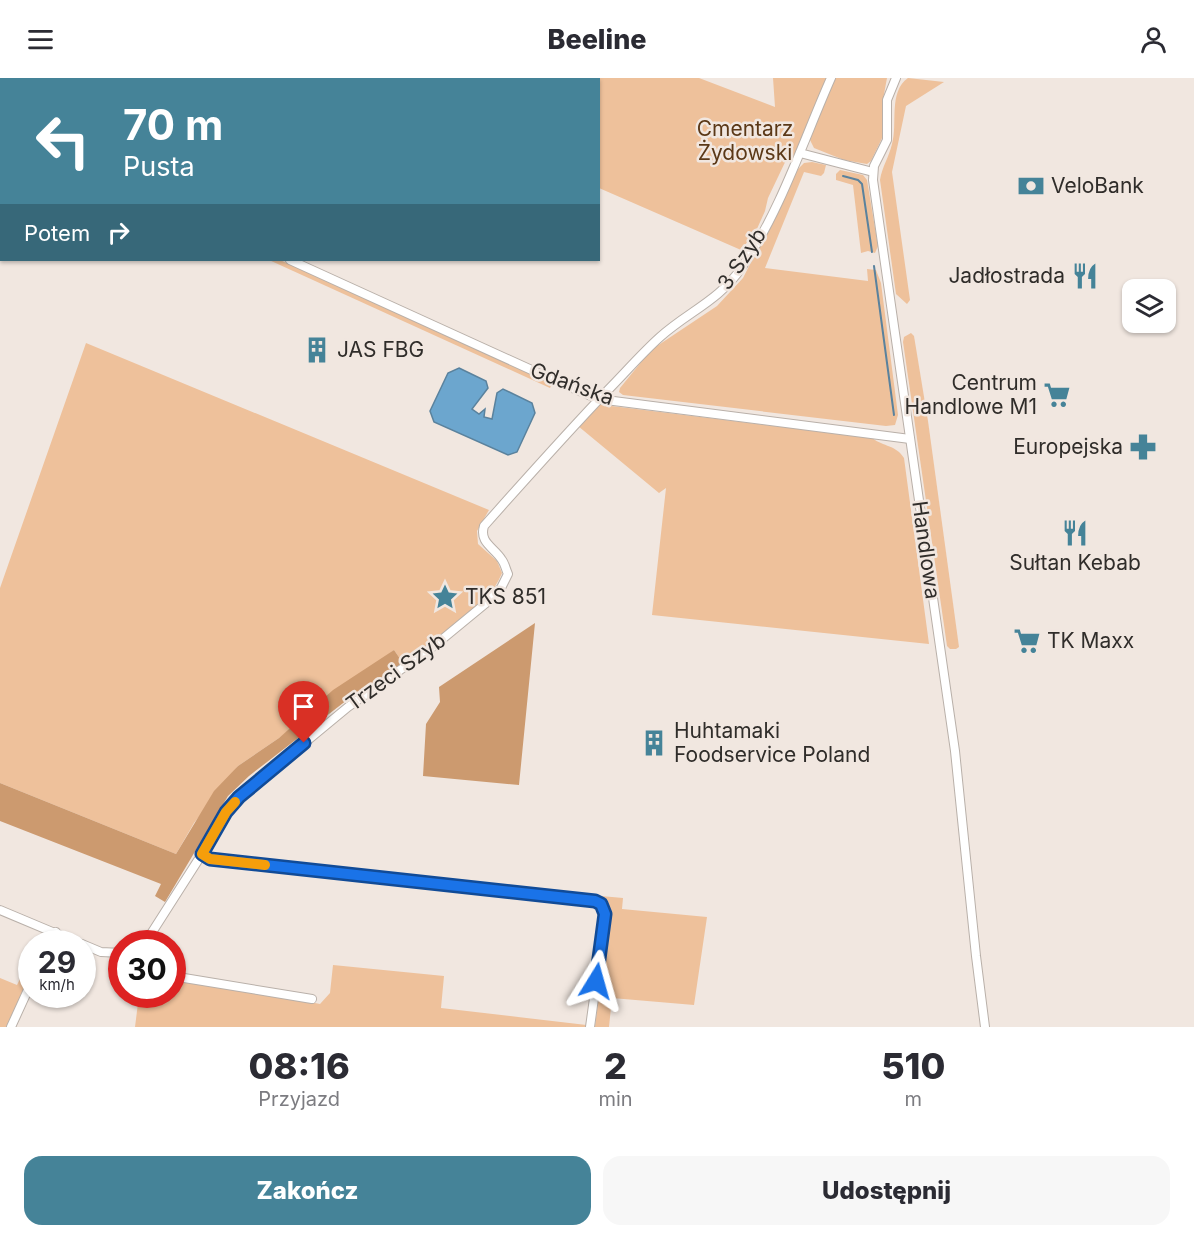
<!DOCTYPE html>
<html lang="pl">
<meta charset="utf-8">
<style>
body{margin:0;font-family:Inter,sans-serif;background:#f7f7f7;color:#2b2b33;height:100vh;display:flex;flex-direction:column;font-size:22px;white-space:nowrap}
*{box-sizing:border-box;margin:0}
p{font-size:20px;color:#7c7c81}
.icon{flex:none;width:33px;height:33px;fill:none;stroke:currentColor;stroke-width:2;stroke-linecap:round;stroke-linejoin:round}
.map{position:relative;height:949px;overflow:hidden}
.sheet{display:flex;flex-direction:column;background:#fff;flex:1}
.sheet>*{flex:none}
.hud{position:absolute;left:0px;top:0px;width:600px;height:183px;box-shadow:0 2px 4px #0004;background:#458398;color:#fff;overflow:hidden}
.tools{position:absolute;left:1122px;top:201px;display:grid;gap:12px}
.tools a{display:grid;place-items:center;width:54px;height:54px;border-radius:12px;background:#fff;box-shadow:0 2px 4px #0004;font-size:30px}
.speed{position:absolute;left:18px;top:852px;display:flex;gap:12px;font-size:30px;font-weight:700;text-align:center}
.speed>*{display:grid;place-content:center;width:78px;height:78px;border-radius:50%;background:#fff;box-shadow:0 2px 4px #0004;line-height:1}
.speed small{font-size:15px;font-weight:400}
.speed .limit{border:9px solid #d22;background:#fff;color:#111}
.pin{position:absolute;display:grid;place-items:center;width:51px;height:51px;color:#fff;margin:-62px -26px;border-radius:50% 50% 50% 0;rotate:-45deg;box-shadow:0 0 6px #0007}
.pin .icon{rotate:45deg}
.me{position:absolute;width:66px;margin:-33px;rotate:8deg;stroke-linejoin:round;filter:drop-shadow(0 0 4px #0008)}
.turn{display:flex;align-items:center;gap:21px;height:126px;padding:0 24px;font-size:27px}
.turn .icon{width:78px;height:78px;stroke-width:2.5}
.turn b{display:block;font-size:42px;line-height:51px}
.then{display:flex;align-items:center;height:57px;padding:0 24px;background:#0003;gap:12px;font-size:22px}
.eta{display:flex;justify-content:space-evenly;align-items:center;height:102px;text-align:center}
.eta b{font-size:36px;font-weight:800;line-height:42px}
.action{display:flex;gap:12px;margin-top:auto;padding:12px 24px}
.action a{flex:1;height:69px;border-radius:18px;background:#458398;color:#fff;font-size:24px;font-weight:800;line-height:69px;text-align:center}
.action a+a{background:#f7f7f7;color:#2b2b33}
header{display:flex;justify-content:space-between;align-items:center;height:78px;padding:0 24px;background:#fff;font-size:27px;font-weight:800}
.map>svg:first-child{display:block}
</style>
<header><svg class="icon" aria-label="menu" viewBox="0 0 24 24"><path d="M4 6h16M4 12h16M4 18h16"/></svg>Beeline<svg class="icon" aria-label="person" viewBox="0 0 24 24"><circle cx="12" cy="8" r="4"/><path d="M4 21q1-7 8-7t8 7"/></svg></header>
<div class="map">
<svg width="1194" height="949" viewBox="0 0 1194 949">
<rect width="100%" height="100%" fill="#f1e7e0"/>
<g fill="#eec19b">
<polygon points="302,0 494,0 498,1 302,1"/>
<polygon points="514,0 699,0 775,29 773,0 887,0 882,27 884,56 871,83 867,86 844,82 814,70 810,62 817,43 809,41 794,79 788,78 768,120 765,133 756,153 741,172 599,110 598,2 514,2"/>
<path d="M908,0L944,4L906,28L892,94L910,222L907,226L896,216L880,102C882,89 889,79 892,66C898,46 888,14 908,0Z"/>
<polygon points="812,84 826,87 824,95 821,98 804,94 765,190 868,203 867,191 876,192 881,205 898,337 895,347 886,348 623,317 619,314 620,310 651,272 717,228 743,200 798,91 804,85"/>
<polygon points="840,92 863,97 867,102 878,168 875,175 868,173 861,175 853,107 836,102 836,96"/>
<polygon points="269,182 280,182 552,306 550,310"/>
<polygon points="911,255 914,258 928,343 959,569 956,571 950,571 947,568 903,264 904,259"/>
<path d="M86,265L489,432L477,453L478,466L497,483L502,495C485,536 438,560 403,585L394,572L279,660L238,688L194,745L176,776L0,705V510Z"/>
<path d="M595,326L872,360C884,369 896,367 904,380L929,566L652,537L666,410L659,415L578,348Z"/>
<polygon points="601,818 623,820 622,831 707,839 694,927 612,920 609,949 135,949 139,917 172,916 173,902 259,914 320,926 330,915 333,887 444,898 441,930 595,948 610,831"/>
<polygon points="31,878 31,914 16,949 0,949 0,900 17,907"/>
</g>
<g fill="#cc9a6f">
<polygon points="535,545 519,707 423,698 426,646 440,624 439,609"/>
<polygon points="394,572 403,585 347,622 249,698 228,718 165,824 155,818 161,806 0,743 0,705 176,776 214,713 238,688 279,660 333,612"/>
</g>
<polygon fill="#6ca6ce" stroke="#5a829d" stroke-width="1.5" points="459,290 486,303 488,310 472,331 479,336 485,331 484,339 492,341 497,315 503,311 532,325 535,335 517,374 508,377 434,344 430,333 448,295"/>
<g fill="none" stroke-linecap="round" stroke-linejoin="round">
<g stroke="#5a829d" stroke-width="2">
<polyline points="843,98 858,102 862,106 872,174"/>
<polyline points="874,188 894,337"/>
</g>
<g stroke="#b9b0a9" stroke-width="10">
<g id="street">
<polyline points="896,0 887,22 887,62 874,88 873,102 955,673 976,878 985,949"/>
<polyline points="800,75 873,94"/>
<polyline points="0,114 2,114"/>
<polyline points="290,182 558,304 598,321 910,361"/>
<path d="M202,776L210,781L590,822C602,825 605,829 605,841L590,949"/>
<polyline points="0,832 81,866"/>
<polyline points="50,866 56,854"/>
<polyline points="82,866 101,874 122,875"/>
<path d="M140,866L149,859L202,776L226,734L239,719L348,629L434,568L485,526L501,510L508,496C506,492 505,486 502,482C494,469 479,465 484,448C524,403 564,358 606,314C624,296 641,276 660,259C689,233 719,223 742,189C780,134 804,61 831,0"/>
<polyline points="172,898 312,921"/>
<polyline points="11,949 32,903"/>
</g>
</g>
<use href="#street" stroke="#fff" stroke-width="8"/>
</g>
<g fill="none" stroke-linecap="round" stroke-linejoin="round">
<g stroke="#114b97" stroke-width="15">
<polyline id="route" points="304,665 239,719 226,734 202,776 210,781 595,823 601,826 605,836 596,903"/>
</g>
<use href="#route" stroke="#1a73e8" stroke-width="10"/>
<polyline stroke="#f59e0b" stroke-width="10" points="235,724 226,734 202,776 210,781 265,787"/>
</g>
<defs>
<g id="bank-bare" transform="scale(2.07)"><path d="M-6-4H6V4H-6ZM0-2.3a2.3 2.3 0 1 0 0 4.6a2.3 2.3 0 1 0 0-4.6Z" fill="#458398" stroke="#f1e7e0" stroke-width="2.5" paint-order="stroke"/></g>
<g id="restaurant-bare" transform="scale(2.07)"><path d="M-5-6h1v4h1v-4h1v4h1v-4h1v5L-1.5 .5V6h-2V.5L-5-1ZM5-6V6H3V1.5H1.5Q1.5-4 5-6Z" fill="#458398" stroke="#f1e7e0" stroke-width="2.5" paint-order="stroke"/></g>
<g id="building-bare" transform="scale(2.07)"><path d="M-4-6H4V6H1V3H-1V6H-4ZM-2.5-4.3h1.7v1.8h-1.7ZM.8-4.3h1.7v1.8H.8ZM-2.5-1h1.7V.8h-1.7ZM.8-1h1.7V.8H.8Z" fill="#458398" stroke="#f1e7e0" stroke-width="2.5" paint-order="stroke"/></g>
<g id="supermarket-bare" transform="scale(2.07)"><path d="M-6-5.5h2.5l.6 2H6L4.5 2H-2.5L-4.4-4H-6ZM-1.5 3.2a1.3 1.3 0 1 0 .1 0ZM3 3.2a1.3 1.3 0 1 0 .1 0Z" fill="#458398" stroke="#f1e7e0" stroke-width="2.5" paint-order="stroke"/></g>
<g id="pharmacy-bare" transform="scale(2.07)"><path d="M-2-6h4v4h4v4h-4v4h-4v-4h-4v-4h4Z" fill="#458398" stroke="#f1e7e0" stroke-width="2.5" paint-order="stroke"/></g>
<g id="sight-bare" transform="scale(2.07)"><path d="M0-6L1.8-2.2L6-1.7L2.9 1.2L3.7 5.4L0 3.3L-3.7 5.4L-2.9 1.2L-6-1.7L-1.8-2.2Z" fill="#458398" stroke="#f1e7e0" stroke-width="2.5" paint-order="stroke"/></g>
</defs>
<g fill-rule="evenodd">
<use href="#bank-bare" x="1031" y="108"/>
<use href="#restaurant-bare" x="1085" y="198"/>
<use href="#building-bare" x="317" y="272"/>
<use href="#supermarket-bare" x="1057" y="317"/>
<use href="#pharmacy-bare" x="1143" y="369"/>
<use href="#restaurant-bare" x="1075" y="455"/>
<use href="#sight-bare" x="445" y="519"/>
<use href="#supermarket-bare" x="1027" y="563"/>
<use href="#building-bare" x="654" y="665"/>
</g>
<g text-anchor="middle" stroke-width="5" stroke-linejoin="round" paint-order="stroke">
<g font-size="21" fill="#5b3817" stroke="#f1e7e0">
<text x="745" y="58">Cmentarz<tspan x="745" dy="24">Żydowski</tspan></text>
</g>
<g font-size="21" fill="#302d2a" stroke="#f1e7e0" text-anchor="start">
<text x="1051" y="115">VeloBank</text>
<text x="1065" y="205" text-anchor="end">Jadłostrada</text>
<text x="337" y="279">JAS FBG</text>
<text x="1037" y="312" text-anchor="end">Centrum<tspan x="1037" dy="24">Handlowe M1</tspan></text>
<text x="1123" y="376" text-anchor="end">Europejska</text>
<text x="1075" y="492" text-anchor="middle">Sułtan Kebab</text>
<text x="465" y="526">TKS 851</text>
<text x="1047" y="570">TK Maxx</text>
<text x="674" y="660">Huhtamaki<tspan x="674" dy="24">Foodservice Poland</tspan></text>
</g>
<g font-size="21" fill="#302d2a" stroke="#f1e7e0">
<text transform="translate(742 181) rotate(-56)" y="7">3 Szyb</text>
<text transform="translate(572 306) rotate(20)" y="7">Gdańska</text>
<text transform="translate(926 472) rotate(82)" y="7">Handlowa</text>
<text transform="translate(396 594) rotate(-36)" y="7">Trzeci Szyb</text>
</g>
</g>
</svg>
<div class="tools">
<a><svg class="icon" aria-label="layers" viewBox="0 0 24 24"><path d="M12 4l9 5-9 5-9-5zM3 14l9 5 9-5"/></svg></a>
</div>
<div class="speed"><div>29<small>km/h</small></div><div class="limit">30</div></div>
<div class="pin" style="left:304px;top:665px;background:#d93025"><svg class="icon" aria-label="arrive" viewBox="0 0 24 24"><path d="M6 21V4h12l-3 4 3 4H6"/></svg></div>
<svg class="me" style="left:596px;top:903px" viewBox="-20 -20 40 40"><path d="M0-17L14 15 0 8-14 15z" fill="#1a73e8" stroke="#fff" stroke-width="4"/></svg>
<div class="hud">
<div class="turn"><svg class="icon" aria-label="left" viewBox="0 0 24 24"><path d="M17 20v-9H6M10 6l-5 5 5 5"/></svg><div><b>70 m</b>Pusta</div></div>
<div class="then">Potem<svg class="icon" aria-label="right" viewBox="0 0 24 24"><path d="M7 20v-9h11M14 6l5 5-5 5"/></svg></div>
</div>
</div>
<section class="sheet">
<div class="eta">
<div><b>08:16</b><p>Przyjazd</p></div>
<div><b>2</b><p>min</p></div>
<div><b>510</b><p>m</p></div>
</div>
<div class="action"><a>Zakończ</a><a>Udostępnij</a></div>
</section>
